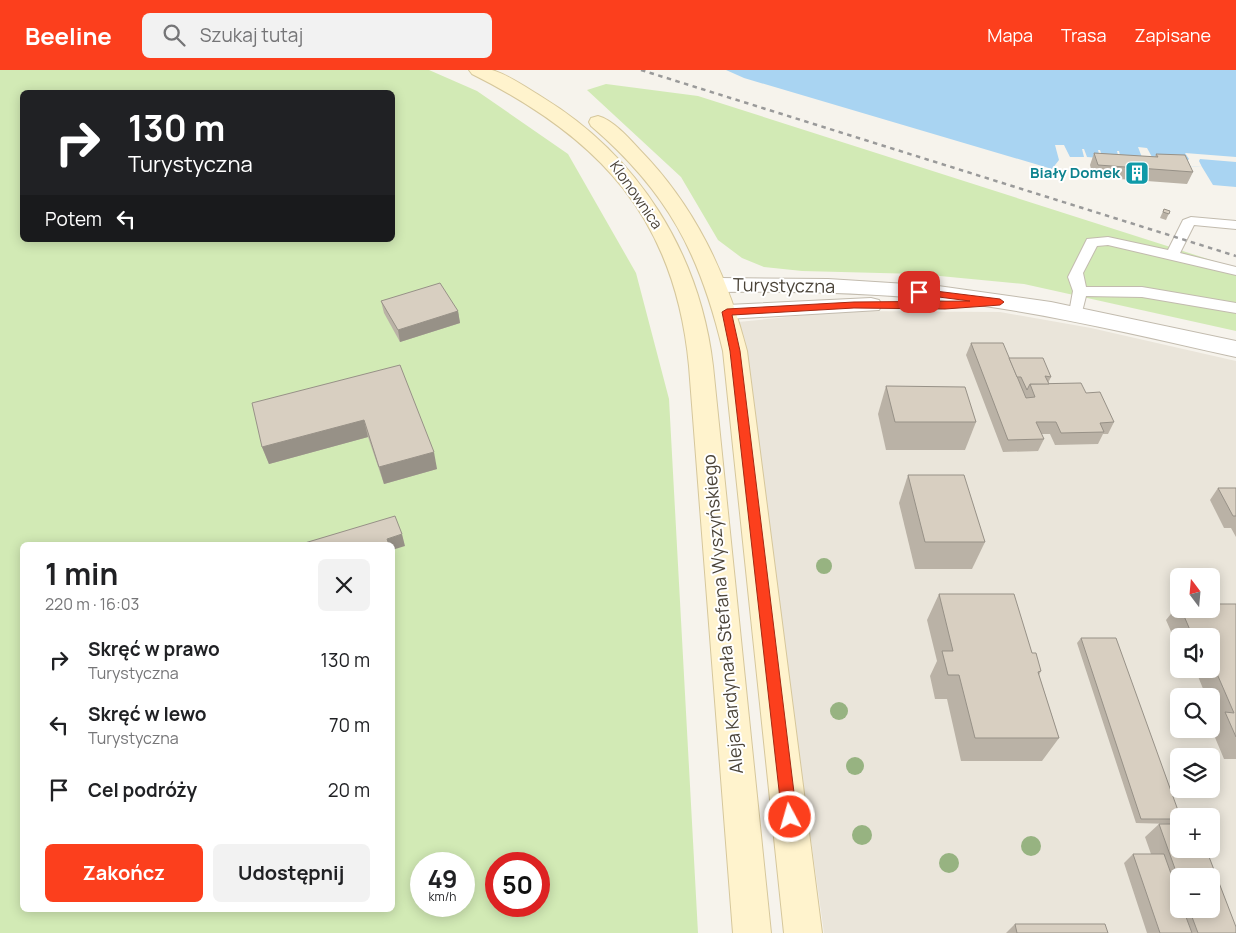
<!DOCTYPE html>
<html lang="pl">
<meta charset="utf-8">
<style>
body{margin:0;font-family:Manrope,sans-serif;background:#f2f2f2;color:#202124;height:100vh;display:flex;flex-direction:column;font-size:19px;white-space:nowrap}
*{box-sizing:border-box;margin:0}
p{font-size:16px;color:#757577}
.icon{flex:none;width:28px;height:28px;fill:none;stroke:currentColor;stroke-width:2;stroke-linecap:round;stroke-linejoin:round}
.map{position:relative;flex:1;overflow:hidden}
.details{position:absolute;left:20px;top:472px;width:375px;height:370px;display:flex;flex-direction:column;background:#fff;border-radius:8px;box-shadow:0 2px 12px #0003}
.details>*{flex:none}
.top-card{position:absolute;left:20px;top:20px;width:375px;height:152px;border-radius:8px;box-shadow:0 2px 12px #0003;background:#202124;color:#fff;overflow:hidden}
.needle{width:32px;rotate:344deg}
.buttons{position:absolute;left:1170px;top:498px;display:grid;gap:10px}
.buttons a{display:grid;place-items:center;width:50px;height:50px;border-radius:8px;background:#fff;box-shadow:0 2px 12px #0003;font-size:25px}
.speed{position:absolute;left:410px;top:782px;display:flex;gap:10px;font-size:25px;font-weight:700;text-align:center}
.speed>*{display:grid;place-content:center;width:65px;height:65px;border-radius:50%;background:#fff;box-shadow:0 2px 12px #0003;line-height:1}
.speed small{font-size:12px;font-weight:400}
.speed .limit{border:8px solid #d22;background:#fff;color:#111}
.pin{position:absolute;display:grid;place-items:center;width:42px;height:42px;color:#fff;margin:-21px;border-radius:10px;box-shadow:0 2px 8px #0006}
.me{position:absolute;width:55px;margin:-28px;rotate:354deg;stroke-linejoin:round;filter:drop-shadow(0 0 4px #0008)}
.turn{display:flex;align-items:center;gap:18px;height:105px;padding:0 25px;font-size:22px}
.turn .icon{width:65px;height:65px;stroke-width:2.5}
.turn b{display:block;font-size:35px;line-height:42px}
.then{display:flex;align-items:center;height:48px;padding:0 25px;background:#0003;gap:10px;font-size:19px}
.round{display:grid;place-items:center;flex:none;width:52px;height:52px;border-radius:8px;background:#f2f2f2}
.headline{display:flex;align-items:center;justify-content:space-between;height:85px;padding:0 25px}
h1{font-size:30px;font-weight:700;line-height:38px}
.action{display:flex;gap:10px;margin-top:auto;padding:10px 25px}
.action a{flex:1;height:58px;border-radius:8px;background:#fc3f1d;color:#fff;font-size:20px;font-weight:700;line-height:58px;text-align:center}
.action a+a{background:#f2f2f2;color:#202124}
ul{padding:0;list-style:none}
li{display:flex;align-items:center;gap:15px;height:65px;padding:0 25px}
li div{flex:1}
li b{display:block;font-size:19px}
li em{font-style:normal}
header{display:flex;align-items:center;gap:30px;box-sizing:border-box;height:70px;padding:0 25px;background:#fc3f1d;color:#fff}
header strong{font-size:24px}
nav{display:flex;gap:28px;margin-inline-start:auto;font-size:18px}
.search{width:350px;height:45px;background:#f2f2f2;display:flex;align-items:center;gap:12px;box-sizing:border-box;padding:0 18px;border-radius:8px;color:#757577;font-size:19px}
.map>svg:first-child{display:block}
</style>
<header>
<strong>Beeline</strong>
<div class="search"><svg class="icon" aria-label="search" viewBox="0 0 24 24"><circle cx="10" cy="10" r="6"/><path d="M15 15l6 6"/></svg>Szukaj tutaj</div>
<nav><a>Mapa</a><a>Trasa</a><a>Zapisane</a></nav>
</header>
<div class="map">
<svg width="1236" height="863" viewBox="0 0 1236 863">
<rect width="100%" height="100%" fill="#f6f3ec"/>
<path fill="#eae5da" fill-rule="evenodd" d="M847,241L1000,242L1091,258L1236,291V863H824L738,252ZM1179,506H1211V539H1179ZM1179,566H1211V599H1179ZM1179,626H1211V659H1179ZM1179,686H1211V719H1179ZM1179,746H1211V779H1179ZM1179,806H1211V839H1179Z"/>
<g fill="#d2eab5" fill-rule="evenodd">
<path d="M0,0H429L477,21L568,84L636,203L669,329L698,863H0ZM22,22H392V170H22ZM22,475H392V840H22ZM421,794H464V836H421ZM496,794H539V836H496Z"/>
<polygon points="606,14 698,26 1236,198 1236,261 1024,214 919,204 802,201 764,197 742,188 718,170 681,107 587,20"/>
</g>
<polygon fill="#a9d4f2" points="726,0 1236,0 1236,117 1213,115 1202,97 1059,87 1059,90 1052,99 744,8"/>
<polygon fill="#f6f3ec" points="1055,75 1064,75 1070,87 1084,87 1082,79 1084,79 1087,87 1100,88 1098,80 1100,80 1103,89 1119,89 1117,81 1119,81 1121,90 1143,90 1138,77 1147,78 1152,87 1187,91 1189,89 1185,83 1236,87 1236,92 1200,89 1199,91 1202,97 1059,90"/>
<g fill="none" stroke-linecap="round" stroke-linejoin="round">
<g stroke="#c2bbae" stroke-width="2">
<polygon id="lane" points="1191,147 1236,151 1236,159 1194,155 1180,183 1236,197 1236,205 1108,175 1097,176 1083,203 1086,217 1142,217 1236,233 1236,243 1142,227 1086,226 1081,246 1071,246 1069,243 1073,221 1068,207 1087,169 1108,167 1168,180 1183,150"/>
</g>
<g stroke="#c2bbae" stroke-width="2">
<g id="street">
<path d="M718,208L828,209L938,216L1051,232L1236,271V287C1137,265 1039,241 938,230C865,222 791,221 718,222L710,220L707,215L710,210Z"/>
<polygon points="871,228 879,230 882,235 879,240 727,249 719,247 715,242 719,237 727,235"/>
</g>
</g>
<g stroke="#d6c79b" stroke-width="2">
<g id="secondary">
<path d="M469,0C476,0 485,0 492,0C509,5 527,18 542,27C639,86 700,184 713,296L771,863H733L689,296C675,148 600,68 472,4Z"/>
<path d="M598,46C613,50 629,68 639,79C695,136 727,204 747,281L822,863H784L723,281C700,184 668,122 591,56L589,52L591,48Z"/>
</g>
</g>
<use href="#lane" fill="#fff" fill-rule="evenodd"/>
<use href="#street" fill="#fff" fill-rule="evenodd"/>
<use href="#secondary" fill="#fff3cd" fill-rule="evenodd"/>
<polyline stroke="#9a9a9a" stroke-width="2.5" stroke-dasharray="4.5 4.5" stroke-linecap="butt" points="641,0 1236,186"/>
</g>
<g fill="#97b381">
<circle cx="824" cy="496" r="8"/>
<circle cx="839" cy="641" r="9"/>
<circle cx="855" cy="696" r="9"/>
<circle cx="862" cy="765" r="10"/>
<circle cx="1031" cy="776" r="10"/>
<circle cx="949" cy="793" r="10"/>
</g>
<g fill="#bab2a6" fill-rule="evenodd">
<polygon points="1094,83 1155,87 1156,84 1193,102 1187,114 1093,107 1090,95"/>
<polygon points="1164,139 1170,141 1166,150 1160,148"/>
<polygon points="381,231 458,241 460,253 400,272 384,243"/>
<polygon points="971,273 1009,288 1051,307 1048,313 1049,314 1086,323 1114,352 1108,364 1103,364 1098,374 1055,375 1050,364 1041,364 1044,369 1038,381 1003,382 966,285"/>
<polygon points="400,295 437,399 384,414 368,367 269,394 262,377"/>
<polygon points="886,316 976,352 965,380 886,380 878,344"/>
<polygon points="908,405 985,472 972,499 915,499 899,433"/>
<polygon points="1218,418 1236,418 1236,467 1231,458 1224,458 1210,430"/>
<polygon points="939,524 1032,583 1041,601 1039,605 1059,668 1042,691 961,691 947,629 935,629 930,606 937,591 927,550"/>
<polygon points="1179,534 1179,539 1211,539 1236,534 1236,689 1224,689 1211,658 1217,651 1211,638 1211,626 1206,626 1195,599 1211,599 1211,566 1179,566 1179,575 1177,575 1166,550"/>
<path d="M1081,568L1179,746V752L1176,754L1236,863H1147L1124,793L1133,784H1151L1145,767L1159,754H1171L1136,753L1077,573ZM1179,806L1211,839H1179Z"/>
<polygon points="1015,854 1108,863 1006,863"/>
</g>
<g fill="#979187">
<polygon points="458,241 460,253 400,272 398,260"/>
<polygon points="364,350 368,367 269,394 262,377"/>
<polygon points="434,382 437,399 384,414 379,397"/>
<polygon points="402,464 405,476 392,480 392,475 389,475 387,469"/>
<polygon points="392,485 394,491 392,498"/>
</g>
<g fill="#d8cfc1" stroke="#979187">
<polygon points="1094,83 1158,87 1156,84 1185,85 1193,102 1098,95"/>
<polygon points="1164,139 1170,141 1169,144 1163,142"/>
<polygon points="440,213 458,241 398,260 381,231"/>
<polygon points="971,273 1003,273 1026,328 1035,327 1030,314 1081,313 1086,323 1100,322 1114,352 1100,353 1104,362 1061,363 1056,352 1036,352 1044,369 1008,370"/>
<polygon points="1009,288 1043,288 1051,307 1045,306 1049,314 1030,314 1027,320 1021,307 1017,307"/>
<polygon points="400,295 434,382 379,397 364,350 262,377 252,333"/>
<polygon points="886,316 965,317 976,352 895,352"/>
<polygon points="908,405 964,405 985,472 925,472"/>
<polygon points="1218,418 1236,418 1236,446 1233,446"/>
<polygon points="395,446 402,464 387,469 389,475 298,475"/>
<polygon points="939,524 1014,524 1032,583 1036,583 1041,601 1038,602 1059,668 975,668 959,605 948,605 942,581 953,581"/>
<polygon points="1211,534 1236,534 1236,667 1225,642 1234,643 1211,590 1211,566 1201,566 1198,560 1190,560 1181,539 1211,539"/>
<polygon points="1081,568 1116,568 1180,746 1179,746 1179,749 1141,749"/>
<polygon points="1159,754 1179,754 1179,779 1206,779 1236,857 1236,863 1198,863 1189,839 1211,839 1211,806 1179,806 1179,810"/>
<polygon points="1133,784 1164,784 1179,826 1179,839 1183,839 1192,863 1160,863"/>
<polygon points="1015,854 1105,854 1108,863 1017,863"/>
</g>
<polygon fill="#fc3f1d" stroke="#a42913" points="919,219 1000,229 1004,232 1000,235 945,239 854,238 732,245 740,281 797,747 795,752 790,754 785,752 782,747 730,281 722,242 727,239 854,232 970,231 915,224 914,222"/>
<defs>
<g id="building-square" transform="scale(1.25)"><rect x="-9" y="-9" width="18" height="18" rx="4" fill="#0f9aa8" stroke="#fff"/><path d="M-4-6H4V6H1V3H-1V6H-4ZM-2.5-4.3h1.7v1.8h-1.7ZM.8-4.3h1.7v1.8H.8ZM-2.5-1h1.7V.8h-1.7ZM.8-1h1.7V.8H.8Z" fill="#fff"/></g>
</defs>
<g fill-rule="evenodd">
<use href="#building-square" x="1137" y="103"/>
</g>
<g text-anchor="middle" stroke-width="4" stroke-linejoin="round" paint-order="stroke">
<g font-size="15" font-weight="bold" fill="#0d838f" stroke="#fff" text-anchor="end">
<text x="1120" y="108">Biały Domek</text>
</g>
<g font-size="15" fill="#4b4439" stroke="#fff">
<text transform="translate(636 125) rotate(55)" y="5">Klonownica</text>
</g>
<g font-size="18" fill="#4b4439" stroke="#fff">
<text transform="translate(784 216) rotate(1)" y="6">Turystyczna</text>
<text transform="translate(723 544) rotate(-95)" y="6">Aleja Kardynała Stefana Wyszyńskiego</text>
</g>
</g>
</svg>
<div class="buttons">
<a><svg class="needle" viewBox="-14 -14 28 28"><path d="M0-13l5 13h-10z" fill="#e53935"/><path d="M0 13l5-13h-10z" fill="#757577"/></svg></a>
<a><svg class="icon" aria-label="sound" viewBox="0 0 24 24"><path d="M4 9h4l5-4v14l-5-4H4zM17 9q2 3 0 6"/></svg></a>
<a><svg class="icon" aria-label="search" viewBox="0 0 24 24"><circle cx="10" cy="10" r="6"/><path d="M15 15l6 6"/></svg></a>
<a><svg class="icon" aria-label="layers" viewBox="0 0 24 24"><path d="M12 4l9 5-9 5-9-5zM3 14l9 5 9-5"/></svg></a>
<a>+</a>
<a>−</a>
</div>
<div class="speed"><div>49<small>km/h</small></div><div class="limit">50</div></div>
<div class="pin" style="left:919px;top:222px;background:#d93025"><svg class="icon" aria-label="arrive" viewBox="0 0 24 24"><path d="M6 21V4h12l-3 4 3 4H6"/></svg></div>
<svg class="me" style="left:790px;top:747px" viewBox="-20 -20 40 40"><circle r="17" fill="#fc3f1d" stroke="#fff" stroke-width="3"/><path d="M0-11L8 9 0 5-8 9z" fill="#fff"/></svg>
<div class="top-card">
<div class="turn"><svg class="icon" aria-label="right" viewBox="0 0 24 24"><path d="M7 20v-9h11M14 6l5 5-5 5"/></svg><div><b>130 m</b>Turystyczna</div></div>
<div class="then">Potem<svg class="icon" aria-label="left" viewBox="0 0 24 24"><path d="M17 20v-9H6M10 6l-5 5 5 5"/></svg></div>
</div>
<section class="details">
<div class="headline"><div><h1>1 min</h1><p>220 m · 16:03</p></div><a class="round"><svg class="icon" aria-label="close" viewBox="0 0 24 24"><path d="M6 6l12 12M18 6L6 18"/></svg></a></div>
<ul>
<li><svg class="icon" aria-label="right" viewBox="0 0 24 24"><path d="M7 20v-9h11M14 6l5 5-5 5"/></svg><div><b>Skręć w prawo</b><p>Turystyczna</p></div><em>130 m</em></li>
<li><svg class="icon" aria-label="left" viewBox="0 0 24 24"><path d="M17 20v-9H6M10 6l-5 5 5 5"/></svg><div><b>Skręć w lewo</b><p>Turystyczna</p></div><em>70 m</em></li>
<li><svg class="icon" aria-label="arrive" viewBox="0 0 24 24"><path d="M6 21V4h12l-3 4 3 4H6"/></svg><div><b>Cel podróży</b></div><em>20 m</em></li>
</ul>
<div class="action"><a>Zakończ</a><a>Udostępnij</a></div>
</section>
</div>
